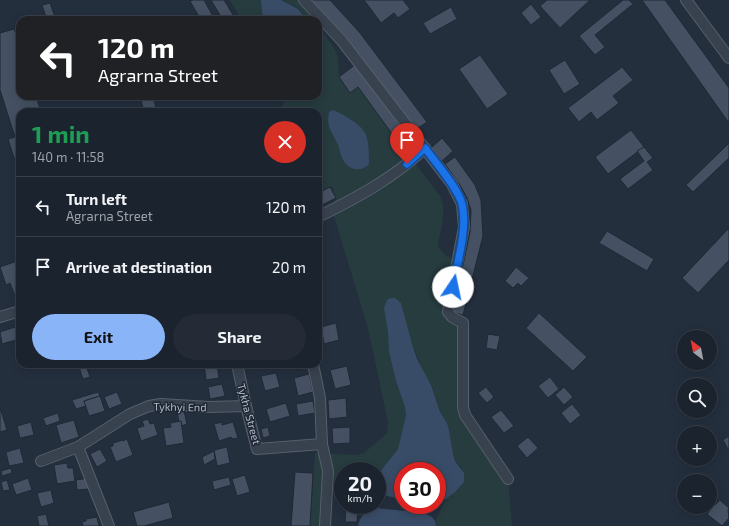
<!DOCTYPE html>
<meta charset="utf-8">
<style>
body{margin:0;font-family:"Exo 2",sans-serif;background:#242b36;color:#f1f3f6;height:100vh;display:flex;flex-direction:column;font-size:15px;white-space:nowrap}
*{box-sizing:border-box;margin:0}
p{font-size:13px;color:#a0a4aa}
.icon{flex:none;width:22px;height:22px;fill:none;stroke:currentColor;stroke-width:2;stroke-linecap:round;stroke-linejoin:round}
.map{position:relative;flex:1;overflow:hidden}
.panel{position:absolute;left:16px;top:108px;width:306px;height:260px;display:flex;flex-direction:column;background:#1b232e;border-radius:12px;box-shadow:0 2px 10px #0003,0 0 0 1px #39404a}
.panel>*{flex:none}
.banner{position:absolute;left:16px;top:16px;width:306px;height:84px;border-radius:12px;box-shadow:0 2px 10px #0003,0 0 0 1px #39404a;background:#202124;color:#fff;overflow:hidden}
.needle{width:26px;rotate:328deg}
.controls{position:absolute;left:677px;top:330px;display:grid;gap:8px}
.controls a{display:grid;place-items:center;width:40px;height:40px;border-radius:50%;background:#1b232e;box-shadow:0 2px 10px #0003,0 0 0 1px #39404a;font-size:20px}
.speed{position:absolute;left:334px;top:462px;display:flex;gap:8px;font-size:20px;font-weight:700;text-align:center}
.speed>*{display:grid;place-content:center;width:52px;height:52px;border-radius:50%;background:#1b232e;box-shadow:0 2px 10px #0003,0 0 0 1px #39404a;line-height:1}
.speed small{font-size:10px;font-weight:400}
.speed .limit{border:6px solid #d22;background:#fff;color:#111}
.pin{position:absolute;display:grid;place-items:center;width:34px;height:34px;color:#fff;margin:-41px -17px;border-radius:50% 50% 50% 0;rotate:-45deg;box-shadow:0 0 4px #0007}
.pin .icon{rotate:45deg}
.me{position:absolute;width:44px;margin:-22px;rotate:11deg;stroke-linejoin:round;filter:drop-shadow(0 0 3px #0008)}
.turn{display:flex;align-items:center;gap:14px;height:84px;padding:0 16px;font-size:18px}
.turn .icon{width:52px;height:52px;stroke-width:2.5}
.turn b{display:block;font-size:28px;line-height:34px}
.round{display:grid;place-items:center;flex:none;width:42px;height:42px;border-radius:21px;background:#242b36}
.headline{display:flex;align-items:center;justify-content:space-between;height:68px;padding:0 16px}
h1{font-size:24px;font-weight:700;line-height:30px;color:#1e9e55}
.button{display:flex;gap:8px;margin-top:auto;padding:8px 16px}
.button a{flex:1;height:46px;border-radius:24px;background:#8ab4f8;color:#111;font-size:16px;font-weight:700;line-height:46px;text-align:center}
.button a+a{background:#242b36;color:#f1f3f6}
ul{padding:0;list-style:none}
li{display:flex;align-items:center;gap:12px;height:60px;padding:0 16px;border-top:1px solid #39404a}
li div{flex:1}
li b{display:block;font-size:15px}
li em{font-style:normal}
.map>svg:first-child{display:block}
</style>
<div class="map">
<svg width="729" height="526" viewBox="0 0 729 526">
<rect width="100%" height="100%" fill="#242f3e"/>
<g fill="#263c3f">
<polygon points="230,0 261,0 262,13 264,20 242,20"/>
<polygon points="282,0 303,0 315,20 307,20 299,9"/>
<path d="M318,24L335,50L338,58L339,77L350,92L358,87C385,124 413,160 440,196C447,211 441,229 438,244C440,254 450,257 457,262L448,312L463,323V407L508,479L512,526H436L435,521L446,499L454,493L462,469L455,461L453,454L449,430L447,423L440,412L431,385L423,372L412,344L389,352L396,381L405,407L406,415L398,449L378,474L377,478V471H343V490L328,472L325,526H310L315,453L355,455L364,453L387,433L388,422L368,328L332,210L336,198L332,186L323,190L318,185V112H278L283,105L287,96H318V71L321,69L323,61L322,45L318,36Z"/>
</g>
<g fill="#394c67">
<polygon points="261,0 281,0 298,9 307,20 264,20 262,13"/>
<path d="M333,110C342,114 362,124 366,135C369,143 369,154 369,164C361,173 349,170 343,160C340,155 340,149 338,145C332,131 326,128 329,112Z"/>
<polygon points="391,298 395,298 401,303 412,344 417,359 431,385 440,412 447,423 449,430 453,454 455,461 464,473 464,482 454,493 446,499 437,501 437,471 403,471 403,499 387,496 380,490 377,484 378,474 398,449 406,415 405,407 396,381 389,352 388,332 384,308 387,300"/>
<path d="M376,508L424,513L432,517L435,521L436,526H358C360,516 366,510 376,508Z"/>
</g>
<g fill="#455162" stroke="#1f2835">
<polygon points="193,0 204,0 215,20 201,20 190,1"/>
<polygon points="211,0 224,0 236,20 223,20"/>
<polygon points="310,0 330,0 360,33 427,122 415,130"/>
<polygon points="364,0 403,0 410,9 398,18 394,13 381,23"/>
<polygon points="547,0 590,0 560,28 540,6"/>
<polygon points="623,0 629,0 633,4 595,35 605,47 595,55 579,36"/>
<polygon points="642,0 665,0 729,88 729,123"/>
<polygon points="50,3 56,20 47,20 42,5"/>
<polygon points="531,4 541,17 531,25 521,13"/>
<polygon points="451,7 457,19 430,34 423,23"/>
<polygon points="14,29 20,47 20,96 36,96 41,112 20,112 20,163 16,164 8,139 15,137 0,90 0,33"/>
<polygon points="480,55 508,94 487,109 459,69"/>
<polygon points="565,60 580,84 564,94 549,70"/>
<polygon points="356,64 405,131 395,138 358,87 350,93 339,77"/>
<polygon points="622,67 633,80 613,96 619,103 597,120 591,112 579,122 568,108"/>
<polygon points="140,96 153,96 157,112 144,112"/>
<polygon points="631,130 644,147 608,174 595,157"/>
<polygon points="442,138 453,151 442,161 431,148"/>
<polygon points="729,143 729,158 693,192 686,185"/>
<polygon points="644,147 653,158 647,162 653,170 628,189 620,179 644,161 637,151"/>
<polygon points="455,157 475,185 481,200 483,236 463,315 453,312 470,232 471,210 467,198 460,185 445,164"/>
<polygon points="330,187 336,198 318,207 318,193"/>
<polygon points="728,229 729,230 729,260 698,293 682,278"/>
<polygon points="607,231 654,259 647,271 599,243"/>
<polygon points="20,260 20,295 15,296 10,283 6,285 0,267"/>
<polygon points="320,262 324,277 318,279 318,263"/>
<polygon points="516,267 529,278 521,286 518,283 513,288 505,281"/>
<polygon points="539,313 587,357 573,371 526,328"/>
<polygon points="336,323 339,340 324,344 321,327"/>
<polygon points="15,327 19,339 2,344 0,332"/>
<polygon points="488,334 500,336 497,350 486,348"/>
<polygon points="204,364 217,364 219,378 206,380"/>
<polygon points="86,365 90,377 83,379 79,367"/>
<polygon points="347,366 351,385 335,389 330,370"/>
<polygon points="276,373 280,387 265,391 261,376"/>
<polygon points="309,374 313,392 298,396 294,378"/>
<polygon points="550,377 559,389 548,398 538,386"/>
<polygon points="222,384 225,396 210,399 208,387"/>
<polygon points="486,387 494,397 487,403 478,393"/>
<polygon points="564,387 573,397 564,405 555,395"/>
<polygon points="98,392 100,396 84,401 86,406 76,409 72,400"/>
<polygon points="117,392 122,404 109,409 104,397"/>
<polygon points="100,396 105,411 89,416 84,401"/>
<polygon points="346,398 347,417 329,419 328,400"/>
<polygon points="313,401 315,413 298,416 296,404"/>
<polygon points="286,403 290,416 270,422 266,409"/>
<polygon points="572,404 581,415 570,424 561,413"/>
<polygon points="0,407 7,430 0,432"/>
<polygon points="501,410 514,426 504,433 491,417"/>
<polygon points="184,411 187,424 181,426 181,421 179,422 177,412"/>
<polygon points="58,413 60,421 46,426 43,418"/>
<polygon points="148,419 150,424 154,423 158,435 141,441 137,428 144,426 142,421"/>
<polygon points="74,420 79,437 61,443 56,425"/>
<polygon points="181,421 184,443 166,446 163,428 171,427 170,423"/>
<polygon points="31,422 34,435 20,438 17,426"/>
<polygon points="222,422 222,425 233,422 238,438 232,439 231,437 219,441 214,424"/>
<polygon points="692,426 698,433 684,433"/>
<polygon points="268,427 270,436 263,438 261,429"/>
<polygon points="350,427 350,443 333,444 332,428"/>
<polygon points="729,436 729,451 723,440"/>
<polygon points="528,437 538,448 527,458 517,446"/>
<polygon points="127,439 133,455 116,462 110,447 113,446 113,443 123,440 123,441"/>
<polygon points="710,445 716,454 710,458"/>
<polygon points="227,447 230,463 217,466 214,450"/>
<polygon points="20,448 24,463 9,466 6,452"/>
<polygon points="100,449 107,461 97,467 90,454"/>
<polygon points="214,451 215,459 204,465 202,457"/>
<polygon points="67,463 68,468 73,468 75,481 57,484 54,465"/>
<polygon points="11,468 12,473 2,476 1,471"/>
<polygon points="295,472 313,473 310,526 291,526"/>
<polygon points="245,475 250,492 237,496 232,479"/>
<polygon points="229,477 231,485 214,490 212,481"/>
<polygon points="28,478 32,490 16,495 12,484"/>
<polygon points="89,478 89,489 77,490 76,480"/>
<polygon points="7,480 10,490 3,491 1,482"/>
<polygon points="51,490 54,503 41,507 37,493"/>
<polygon points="720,500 729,508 728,510 729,518 722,526 707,514 710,510 708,507 710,507 710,505 712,502 715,505"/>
<polygon points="169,502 173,518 144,526 137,526 133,512"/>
<polygon points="346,507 358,507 357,522 345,522"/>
<polygon points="46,514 49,526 39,526 37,516"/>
<polygon points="97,517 99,526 83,526 82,522 86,521 86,519"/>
</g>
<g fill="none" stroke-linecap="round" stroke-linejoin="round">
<g stroke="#565f6c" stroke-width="12">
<g id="minor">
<polyline points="304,0 342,41 452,184 462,204 464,227 448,312 452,317 463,323 463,407 465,415 508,479"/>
<polyline points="686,0 729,58"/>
<path d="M318,217C356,198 394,178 425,148"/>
<polyline points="0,317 20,311"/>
<polyline points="237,364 246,406 257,449 322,444"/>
<polyline points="313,364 320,398 322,444 328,471 325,526"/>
<polyline points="78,447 109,526"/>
<polyline points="41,461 78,447 130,414 149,406 161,404 209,407 246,406"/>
</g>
</g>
<use href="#minor" stroke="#38414e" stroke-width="10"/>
</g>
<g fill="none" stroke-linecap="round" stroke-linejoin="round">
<g stroke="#114b97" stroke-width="10">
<path id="route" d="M407,164L425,148C435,162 458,188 462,204C468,229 457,262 453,287"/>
</g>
<use href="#route" stroke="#1a73e8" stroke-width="7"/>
</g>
<g text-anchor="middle" stroke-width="3" stroke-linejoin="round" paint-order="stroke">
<g font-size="11" fill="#b4bcc9" stroke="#1d2633">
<text transform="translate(180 407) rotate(1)" y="4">Tykhyi End</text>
<text transform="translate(249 414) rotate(75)" y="4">Tykha Street</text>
</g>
</g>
</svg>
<div class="controls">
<a><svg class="needle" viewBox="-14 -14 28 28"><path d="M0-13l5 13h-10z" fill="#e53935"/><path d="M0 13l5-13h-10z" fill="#a0a4aa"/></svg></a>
<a><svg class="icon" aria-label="search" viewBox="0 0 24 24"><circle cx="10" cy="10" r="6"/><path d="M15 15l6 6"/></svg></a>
<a>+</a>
<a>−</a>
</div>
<div class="speed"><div>20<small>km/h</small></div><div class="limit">30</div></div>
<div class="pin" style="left:407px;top:164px;background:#d93025"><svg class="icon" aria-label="arrive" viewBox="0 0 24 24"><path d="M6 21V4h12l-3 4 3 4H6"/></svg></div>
<svg class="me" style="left:453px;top:287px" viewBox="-20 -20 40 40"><circle r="19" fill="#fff"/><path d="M0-13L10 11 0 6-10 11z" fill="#1a73e8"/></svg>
<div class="banner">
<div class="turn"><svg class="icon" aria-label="left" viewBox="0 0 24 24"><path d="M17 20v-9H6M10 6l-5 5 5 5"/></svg><div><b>120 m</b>Agrarna Street</div></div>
</div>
<section class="panel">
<div class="headline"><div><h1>1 min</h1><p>140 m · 11:58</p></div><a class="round" style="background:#d93025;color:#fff"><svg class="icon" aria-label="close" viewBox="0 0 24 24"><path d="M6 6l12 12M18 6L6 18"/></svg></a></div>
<ul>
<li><svg class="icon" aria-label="left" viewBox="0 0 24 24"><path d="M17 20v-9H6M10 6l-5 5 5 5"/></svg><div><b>Turn left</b><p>Agrarna Street</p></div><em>120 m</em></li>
<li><svg class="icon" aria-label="arrive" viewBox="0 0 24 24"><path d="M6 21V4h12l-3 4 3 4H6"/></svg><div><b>Arrive at destination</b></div><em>20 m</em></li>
</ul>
<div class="button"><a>Exit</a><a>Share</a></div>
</section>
</div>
